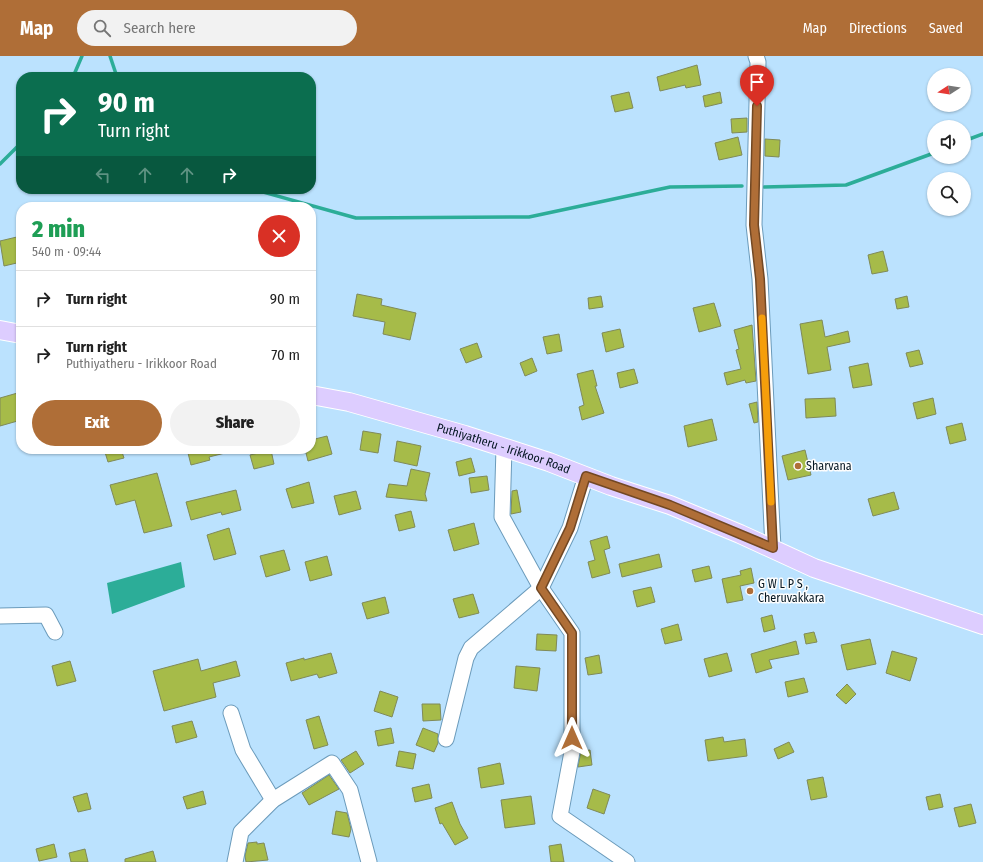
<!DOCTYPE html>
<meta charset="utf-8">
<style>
body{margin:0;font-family:"Fira Sans Condensed",sans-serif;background:#f2f2f2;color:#222;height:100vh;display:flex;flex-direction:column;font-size:15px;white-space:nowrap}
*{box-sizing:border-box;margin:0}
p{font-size:13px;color:#767676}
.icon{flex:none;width:22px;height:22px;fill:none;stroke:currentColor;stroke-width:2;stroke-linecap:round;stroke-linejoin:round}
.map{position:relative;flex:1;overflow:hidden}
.panel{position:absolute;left:16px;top:146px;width:300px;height:252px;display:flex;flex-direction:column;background:#fff;border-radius:16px;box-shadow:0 1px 3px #0004}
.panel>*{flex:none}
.hud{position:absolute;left:16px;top:16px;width:300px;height:122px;border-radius:16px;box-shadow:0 1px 3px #0004;background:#0b6e4f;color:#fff;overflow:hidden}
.needle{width:26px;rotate:258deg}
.tools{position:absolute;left:927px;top:12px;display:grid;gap:8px}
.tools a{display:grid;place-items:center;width:44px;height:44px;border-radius:50%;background:#fff;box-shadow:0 1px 3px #0004;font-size:20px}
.pin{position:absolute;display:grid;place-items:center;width:34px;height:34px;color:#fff;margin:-41px -17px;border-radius:50% 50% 50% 0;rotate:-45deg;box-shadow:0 0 4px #0007}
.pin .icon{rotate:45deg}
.me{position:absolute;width:44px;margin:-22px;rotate:0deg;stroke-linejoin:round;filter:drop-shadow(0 0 3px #0008)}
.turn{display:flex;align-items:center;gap:14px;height:84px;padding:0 16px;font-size:18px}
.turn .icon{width:52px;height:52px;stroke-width:2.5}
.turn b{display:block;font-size:28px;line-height:34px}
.lanes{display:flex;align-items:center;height:38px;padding:0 16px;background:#0003;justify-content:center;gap:20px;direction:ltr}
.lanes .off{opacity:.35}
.round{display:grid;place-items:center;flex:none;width:42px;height:42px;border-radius:21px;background:#f2f2f2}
.headline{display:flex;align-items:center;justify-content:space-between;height:68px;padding:0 16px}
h1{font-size:24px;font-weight:800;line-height:30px;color:#1e9e55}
.button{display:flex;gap:8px;margin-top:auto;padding:8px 16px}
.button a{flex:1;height:46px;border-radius:24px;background:#af6e37;color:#fff;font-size:16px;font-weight:800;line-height:46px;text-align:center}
.button a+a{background:#f2f2f2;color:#222}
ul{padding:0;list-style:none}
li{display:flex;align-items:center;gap:12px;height:56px;padding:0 16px;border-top:1px solid #e0e0e0}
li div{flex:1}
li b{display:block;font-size:15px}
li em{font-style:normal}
header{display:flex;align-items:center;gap:24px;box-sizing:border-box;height:56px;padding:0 20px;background:#af6e37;color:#fff}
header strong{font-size:19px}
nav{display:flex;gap:22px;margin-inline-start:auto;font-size:14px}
.search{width:280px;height:36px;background:#f2f2f2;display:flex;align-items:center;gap:10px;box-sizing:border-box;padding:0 14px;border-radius:22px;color:#767676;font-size:15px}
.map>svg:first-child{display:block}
</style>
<header>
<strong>Map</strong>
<div class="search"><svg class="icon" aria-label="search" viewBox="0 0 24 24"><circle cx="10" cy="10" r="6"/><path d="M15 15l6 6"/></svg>Search here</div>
<nav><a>Map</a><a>Directions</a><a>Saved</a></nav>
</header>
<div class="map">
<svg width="983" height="806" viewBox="0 0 983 806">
<rect width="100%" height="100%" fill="#bbe2fe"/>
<polygon fill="#2cad98" points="181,506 185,531 112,558 107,527"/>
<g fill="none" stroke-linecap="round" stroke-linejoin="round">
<g stroke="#2cad98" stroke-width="3.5">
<polyline points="110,0 117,21"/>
<polyline points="73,21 82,0"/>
<polyline points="964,85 983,78"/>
<polyline points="0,108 21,87"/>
<polyline points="764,131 846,129 934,97"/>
<polyline points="252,133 356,162 529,161 670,131 742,130"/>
</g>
</g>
<g fill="#a6bb49" stroke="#7f8a59">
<polygon points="697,9 701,29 686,32 685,29 660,35 657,21"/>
<polygon points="629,36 633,52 615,56 611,40"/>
<polygon points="720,36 722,47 705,51 703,40"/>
<polygon points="747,62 747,76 732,77 731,63"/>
<polygon points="738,81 742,99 719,104 715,87"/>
<polygon points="765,83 780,84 779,101 765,100"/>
<polygon points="21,180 21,206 4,210 0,185"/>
<polygon points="883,195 888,215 872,218 868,199"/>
<polygon points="357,238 382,243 381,249 416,257 410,284 383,278 385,266 353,260"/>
<polygon points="601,240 603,251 589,253 588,242"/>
<polygon points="907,240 909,251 897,253 895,243"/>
<polygon points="714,247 721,270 699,276 693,252"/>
<polygon points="822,264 825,281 848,275 850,286 827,291 831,314 808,318 800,268"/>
<polygon points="752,269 756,325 746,327 745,324 727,329 724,317 741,313 736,294 739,293 734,274"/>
<polygon points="620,273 624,291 606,296 602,277"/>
<polygon points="559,278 562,295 547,298 543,281"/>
<polygon points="477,287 482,301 466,307 460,293"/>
<polygon points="919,294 923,308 910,311 906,297"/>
<polygon points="532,302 537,315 525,320 520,307"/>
<polygon points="868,307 872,329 853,332 849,311"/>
<polygon points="634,313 638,327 620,332 617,317"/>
<polygon points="593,314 597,330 595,330 604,357 582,364 579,351 584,349 577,318"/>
<polygon points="21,336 21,364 0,370 0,342"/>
<polygon points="835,342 836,360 806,362 805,343"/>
<polygon points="933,342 936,358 917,363 913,347"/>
<polygon points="757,346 758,366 754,367 749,348"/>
<polygon points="712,363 717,384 688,391 684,370"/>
<polygon points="962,367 966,384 950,388 946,371"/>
<polygon points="363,375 381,378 378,397 360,394"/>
<polygon points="327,380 332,398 308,405 305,393 311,393 311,384"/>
<polygon points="397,385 421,390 417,410 394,405"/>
<polygon points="104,393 121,393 124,402 108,406"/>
<polygon points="187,393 229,393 229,396 209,401 210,404 191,409"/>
<polygon points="271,394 274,408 254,413 250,399"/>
<polygon points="805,394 811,419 788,424 782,400"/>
<polygon points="471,402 475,416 459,420 456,406"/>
<polygon points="411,413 430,417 425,438 427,445 386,441 389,428 407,430"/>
<polygon points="157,417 172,470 144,477 135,444 116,449 110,429"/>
<polygon points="487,420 489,434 471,437 469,422"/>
<polygon points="309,426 314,447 292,452 286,433"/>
<polygon points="236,434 241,454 222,459 221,456 191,464 186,446"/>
<polygon points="517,434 521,456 511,458 512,435"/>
<polygon points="356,435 361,453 339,459 334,440"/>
<polygon points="894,436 899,453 873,460 868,443"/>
<polygon points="411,455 415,471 399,475 395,459"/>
<polygon points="474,467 479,488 454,495 448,474"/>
<polygon points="229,472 236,498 214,504 207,479"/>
<polygon points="607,480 610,492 604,494 610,517 592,522 588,506 595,504 590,485"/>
<polygon points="284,494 290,514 266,521 260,500"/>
<polygon points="659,498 662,511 622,521 619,508"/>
<polygon points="327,500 332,519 310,525 305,506"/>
<polygon points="709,510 712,522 695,526 692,514"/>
<polygon points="751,512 754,527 740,530 743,544 727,547 722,523 741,519 740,515"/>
<polygon points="651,531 655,546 637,551 633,535"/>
<polygon points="473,538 479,557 459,562 453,543"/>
<polygon points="385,541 389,557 367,563 362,547"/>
<polygon points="772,559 775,573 764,576 761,562"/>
<polygon points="678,568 682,584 665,588 661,573"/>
<polygon points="814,576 817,586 806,588 804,578"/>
<polygon points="537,578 557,579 556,595 536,594"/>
<polygon points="870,583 876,608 847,614 841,589"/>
<polygon points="796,585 799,598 769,604 772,612 756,617 751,598"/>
<polygon points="892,595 917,602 910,625 886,617"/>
<polygon points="331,597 337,617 319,622 317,618 291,625 286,607 304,602 304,604"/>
<polygon points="727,597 732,615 709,621 704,603"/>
<polygon points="599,599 602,617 588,619 585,602"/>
<polygon points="198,603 201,615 236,605 240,620 213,627 216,641 164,655 153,615"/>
<polygon points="70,605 76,625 57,630 52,610"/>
<polygon points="516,610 540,612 537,635 514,632"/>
<polygon points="804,622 808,636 788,641 785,626"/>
<polygon points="847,628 856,638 846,648 836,639"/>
<polygon points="380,635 398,641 392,661 374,655"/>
<polygon points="422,648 440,648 441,664 423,665"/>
<polygon points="319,660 328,689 314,693 306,664"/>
<polygon points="192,665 197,681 176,687 172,670"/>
<polygon points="391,672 394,687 378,690 375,675"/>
<polygon points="423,672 438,678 438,687 434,696 416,689"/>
<polygon points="723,681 724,686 745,683 747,700 708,705 705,684"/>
<polygon points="789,686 794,696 778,703 774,693"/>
<polygon points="590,694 592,709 578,711 581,695"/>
<polygon points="356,695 364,708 350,717 341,704"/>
<polygon points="399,695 416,698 413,713 396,710"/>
<polygon points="500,707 504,728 481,732 478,712"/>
<polygon points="329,719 339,733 309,749 302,737"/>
<polygon points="823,721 827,741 811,744 807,724"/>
<polygon points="429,728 432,742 415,746 412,732"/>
<polygon points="593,733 610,739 604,758 587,752"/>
<polygon points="203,735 206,748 187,753 183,741"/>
<polygon points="87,737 91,753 78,756 73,741"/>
<polygon points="940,738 943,751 929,754 926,741"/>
<polygon points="531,740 535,768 505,772 501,744"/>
<polygon points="452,746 460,768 468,782 455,789 442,767 440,768 435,752"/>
<polygon points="971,748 976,767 959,771 954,752"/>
<polygon points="336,755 347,757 351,773 349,781 332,778"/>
<polygon points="257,786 257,788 264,787 268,804 246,806 245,800 248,787"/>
<polygon points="54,788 57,801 39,805 36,793"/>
<polygon points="561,788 564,806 551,806 549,790"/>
<polygon points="85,793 88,806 71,806 69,797"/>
<polygon points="153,795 156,806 125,806 125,803"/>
</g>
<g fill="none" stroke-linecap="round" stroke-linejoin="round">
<g stroke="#6b9bbb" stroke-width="17">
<g id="minor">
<polyline points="756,0 758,6 754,169 760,223 773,492"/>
<polyline points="504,392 502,461 541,532 572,577 572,696 560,760 627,806"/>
<polyline points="0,560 46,559 55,576"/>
<polyline points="231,657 243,694 273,744"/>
<polyline points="446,683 466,602 471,592 541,532 570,472 586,420"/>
<polyline points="235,806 241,776 273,744 332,707 350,734 369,806"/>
</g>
</g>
<g stroke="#fff" stroke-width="20">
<g id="major">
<polyline points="0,274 21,278"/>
<path id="s1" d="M311,339L349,346L465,379L549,406L611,430L670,449L740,478L814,512L983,569"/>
</g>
</g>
<use href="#minor" stroke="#fff" stroke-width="15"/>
<use href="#major" stroke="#ddcdff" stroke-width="18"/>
</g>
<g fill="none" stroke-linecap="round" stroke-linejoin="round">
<g stroke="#724824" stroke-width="10">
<polyline id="route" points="572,682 572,577 541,532 570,472 586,420 670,449 773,492 760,223 754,169 757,50"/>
</g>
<use href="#route" stroke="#af6e37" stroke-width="7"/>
<polyline stroke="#f59e0b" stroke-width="7" points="762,262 771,446"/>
</g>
<g fill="#af6e37" stroke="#fdfdfd" stroke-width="1.5">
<circle cx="798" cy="410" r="4"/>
<circle cx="750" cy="535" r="4"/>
</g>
<g text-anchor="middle" stroke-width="3" stroke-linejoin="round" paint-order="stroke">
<g font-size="12" fill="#041622" stroke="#fdfdfd">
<text dy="4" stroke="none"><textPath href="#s1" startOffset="200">Puthiyatheru - Irikkoor Road</textPath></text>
</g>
<g font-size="12" fill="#041622" stroke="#fdfdfd" text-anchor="start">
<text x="806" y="414">Sharvana</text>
<text x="758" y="532">G W L P S ,<tspan x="758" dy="14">Cheruvakkara</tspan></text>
</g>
</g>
</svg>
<div class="tools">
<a><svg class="needle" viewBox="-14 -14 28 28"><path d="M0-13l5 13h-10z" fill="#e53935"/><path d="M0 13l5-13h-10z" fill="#767676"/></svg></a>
<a><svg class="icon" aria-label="sound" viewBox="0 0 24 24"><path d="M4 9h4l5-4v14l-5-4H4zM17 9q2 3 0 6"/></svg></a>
<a><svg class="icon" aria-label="search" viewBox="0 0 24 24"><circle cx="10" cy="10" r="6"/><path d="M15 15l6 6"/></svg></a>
</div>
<div class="pin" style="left:757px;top:50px;background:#d93025"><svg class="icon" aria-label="arrive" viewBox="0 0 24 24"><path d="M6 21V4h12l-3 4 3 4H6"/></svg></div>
<svg class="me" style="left:572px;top:682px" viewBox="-20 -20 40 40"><path d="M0-17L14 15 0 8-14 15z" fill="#af6e37" stroke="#fff" stroke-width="4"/></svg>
<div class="hud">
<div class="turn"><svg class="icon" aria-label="right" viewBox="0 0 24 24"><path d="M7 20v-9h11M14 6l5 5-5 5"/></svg><div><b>90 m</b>Turn right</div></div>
<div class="lanes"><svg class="icon off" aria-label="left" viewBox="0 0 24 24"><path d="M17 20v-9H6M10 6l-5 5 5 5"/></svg><svg class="icon off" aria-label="ahead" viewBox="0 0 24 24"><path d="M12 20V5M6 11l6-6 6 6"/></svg><svg class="icon off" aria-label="ahead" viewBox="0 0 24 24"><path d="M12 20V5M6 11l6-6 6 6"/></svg><svg class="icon" aria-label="right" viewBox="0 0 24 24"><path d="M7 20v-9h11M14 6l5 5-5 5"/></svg></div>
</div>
<section class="panel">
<div class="headline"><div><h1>2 min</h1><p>540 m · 09:44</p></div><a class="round" style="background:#d93025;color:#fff"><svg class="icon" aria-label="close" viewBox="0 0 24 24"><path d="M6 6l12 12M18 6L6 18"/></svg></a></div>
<ul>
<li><svg class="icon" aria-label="right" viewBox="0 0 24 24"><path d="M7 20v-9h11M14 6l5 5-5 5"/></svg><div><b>Turn right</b></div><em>90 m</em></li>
<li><svg class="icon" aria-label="right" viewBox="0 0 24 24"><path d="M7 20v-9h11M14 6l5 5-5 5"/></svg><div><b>Turn right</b><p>Puthiyatheru - Irikkoor Road</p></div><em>70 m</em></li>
</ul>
<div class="button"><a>Exit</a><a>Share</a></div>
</section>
</div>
